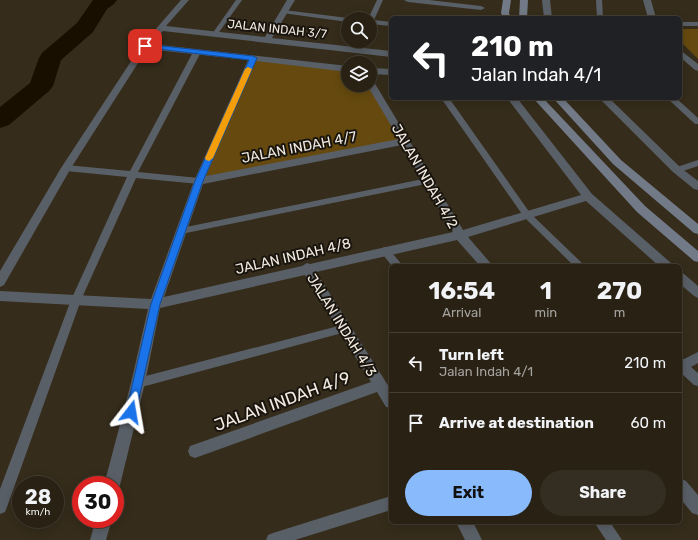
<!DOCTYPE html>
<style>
body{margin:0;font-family:Rubik,sans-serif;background:#342e22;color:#f1f3f6;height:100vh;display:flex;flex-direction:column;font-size:15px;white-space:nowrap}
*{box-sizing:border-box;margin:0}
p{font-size:13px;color:#a5a3a0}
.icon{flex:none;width:22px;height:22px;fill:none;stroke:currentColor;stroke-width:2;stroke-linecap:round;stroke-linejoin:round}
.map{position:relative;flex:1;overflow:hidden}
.sheet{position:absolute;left:389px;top:264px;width:293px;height:260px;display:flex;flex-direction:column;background:#282114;border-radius:6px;box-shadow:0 2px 10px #0003,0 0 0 1px #443e34}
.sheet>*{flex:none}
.hud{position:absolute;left:389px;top:16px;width:293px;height:84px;border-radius:6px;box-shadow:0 2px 10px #0003,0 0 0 1px #443e34;background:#202124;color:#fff;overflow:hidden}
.controls{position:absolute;left:341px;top:12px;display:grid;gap:8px}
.controls a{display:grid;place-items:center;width:36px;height:36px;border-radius:50%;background:#282114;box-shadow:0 2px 10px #0003,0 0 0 1px #443e34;font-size:20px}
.speed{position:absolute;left:12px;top:476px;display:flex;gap:8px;font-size:20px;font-weight:700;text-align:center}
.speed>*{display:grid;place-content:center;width:52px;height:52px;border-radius:50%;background:#282114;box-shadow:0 2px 10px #0003,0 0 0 1px #443e34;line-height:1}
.speed small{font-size:10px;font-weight:400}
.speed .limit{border:6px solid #d22;background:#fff;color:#111}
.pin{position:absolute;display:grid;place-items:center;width:34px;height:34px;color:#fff;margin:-17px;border-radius:8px;box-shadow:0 2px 6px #0006}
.me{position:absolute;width:44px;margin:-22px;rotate:14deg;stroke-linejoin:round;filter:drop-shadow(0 0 3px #0008)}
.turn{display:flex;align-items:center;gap:14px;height:84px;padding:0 16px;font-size:18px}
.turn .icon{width:52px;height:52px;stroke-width:2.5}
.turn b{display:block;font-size:28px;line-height:34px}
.eta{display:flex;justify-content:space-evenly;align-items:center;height:68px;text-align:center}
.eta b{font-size:24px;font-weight:700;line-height:28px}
.button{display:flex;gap:8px;margin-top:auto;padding:8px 16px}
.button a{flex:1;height:46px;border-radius:24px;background:#89bafc;color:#111;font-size:16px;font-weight:700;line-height:46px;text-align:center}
.button a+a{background:#342e22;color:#f1f3f6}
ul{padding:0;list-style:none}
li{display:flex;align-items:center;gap:12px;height:60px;padding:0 16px;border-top:1px solid #443e34}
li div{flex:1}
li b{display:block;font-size:15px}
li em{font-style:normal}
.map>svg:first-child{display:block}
</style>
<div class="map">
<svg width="698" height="540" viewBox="0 0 698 540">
<rect width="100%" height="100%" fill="#352c1b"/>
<g fill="#65490e">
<polygon points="680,29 698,29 698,59 680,41"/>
<polygon points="253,60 348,69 348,85 370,85 370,83 400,140 204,177"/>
</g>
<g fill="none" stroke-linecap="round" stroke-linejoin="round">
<polygon fill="#190f01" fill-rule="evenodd" points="93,0 117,0 114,4 107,9 93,32 61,60 53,86 49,91 9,125 0,128 0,107 30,83 39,58 42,53 77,23"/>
<g fill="#595f66" fill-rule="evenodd">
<polygon points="236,0 242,0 217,35 213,35 212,34"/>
<polygon points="377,0 383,0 374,20 391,22 391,26 370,24 370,19 368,19"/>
<polygon points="596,0 602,0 603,18 597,18"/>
<polygon points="284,10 348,18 351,19 348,19 348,22 282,13 281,12"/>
<rect x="680" y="22" width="18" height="4"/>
<polygon points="361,41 367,41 364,51 361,53 358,51"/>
<polygon points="197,50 201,52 138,172 199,178 203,181 199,184 136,178 81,300 7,507 5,512 0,514 0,489 71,300 127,177 66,171 62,168 66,165 130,171 193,52"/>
<polygon points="441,98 449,98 530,213 585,266 574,266 524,217"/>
<polygon points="667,98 676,98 698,118 698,124 695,124"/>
<polygon points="698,160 698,166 677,173 673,170 674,168"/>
<polygon points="428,178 431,179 432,181 431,183 181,234 176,231 181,228"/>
<polygon points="385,247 388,248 403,266 392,266 380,251 382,248"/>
<polygon points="346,324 350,325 351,328 350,331 346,332 138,388 134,387 132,383 134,379 138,378"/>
<polygon points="698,352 698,363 691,367 698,373 698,386 694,385 680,372 680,358 684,359"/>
<polygon points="391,496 391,510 295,540 266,540 268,535 273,533"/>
<polygon points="594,522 610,522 622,540 606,540"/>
</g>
<g fill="#595f66" fill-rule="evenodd">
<path d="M181,0H189L166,26L265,37L287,0H295L272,38L391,51V57L163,31L151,44L348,66V72L256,61L206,176L399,139L367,85H370V79L374,82L463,230L581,195L507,98H517L592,194L671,263L673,266H659L586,201L468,237L493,266H480L457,240L316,272L391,390V408L386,407L377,392L195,458L190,456L188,451L190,446L371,382L305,275L160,308L145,383L120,485L117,490L115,491V485H104L131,383L148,309L0,301V291L151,299L194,181L248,60L147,49L71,168L4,285L0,287V271L61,168L141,46ZM402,145L453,232L310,264L307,263L302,266L164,297L203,184Z"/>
<polygon points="404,0 429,0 481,6 485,8 481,10 408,2"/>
<polygon points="542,0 550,0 552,18 544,18"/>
<polygon points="643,0 651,0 656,18 648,18"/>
<polygon points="680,50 698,64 698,71 695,70 680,57"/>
<polygon points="370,68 391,69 391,75 370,74"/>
<polygon points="599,98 609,98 681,168 698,181 698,190 694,189 673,172"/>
<polygon points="680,272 684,274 698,286 698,298 694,296 680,284"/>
<polygon points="680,478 686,481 698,495 698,515 692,513 680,498"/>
<polygon points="96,519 112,519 106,540 90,540"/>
<polygon points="456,522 473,522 482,540 465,540"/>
</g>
<g fill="#717a86" fill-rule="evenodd">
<polygon points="503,0 511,0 509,13 511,18 503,18 501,13"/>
<polygon points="520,0 528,0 527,18 519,18"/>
<polygon points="533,98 543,98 645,206 698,251 698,262 694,261 637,212"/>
<polygon points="553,98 563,98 621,160 698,224 698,234 694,233 613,164"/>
</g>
</g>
<polygon fill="#1a73e8" stroke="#114b97" points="145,44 253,56 257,58 203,181 160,304 136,412 135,416 131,417 127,416 126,412 151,304 195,181 249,60 142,47 142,45"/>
<polygon fill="#f59e0b" points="248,67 252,69 213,158 209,161 206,160 205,158 245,69"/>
<g text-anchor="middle" stroke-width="4" stroke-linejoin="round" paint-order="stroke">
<g font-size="12" fill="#f0eae0" stroke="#19150e">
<text transform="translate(277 29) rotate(6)" y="4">JALAN INDAH 3/7</text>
</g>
<g font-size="14" fill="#f0eae0" stroke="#19150e">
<text transform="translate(299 147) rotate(-11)" y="5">JALAN INDAH 4/7</text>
<text transform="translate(425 176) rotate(60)" y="5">JALAN INDAH 4/2</text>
<text transform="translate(293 256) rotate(-13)" y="5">JALAN INDAH 4/8</text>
<text transform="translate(342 325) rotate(58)" y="5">JALAN INDAH 4/3</text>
</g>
<g font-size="17" fill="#f0eae0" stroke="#19150e">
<text transform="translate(282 401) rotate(-20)" y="6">JALAN INDAH 4/9</text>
</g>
</g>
</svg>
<div class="controls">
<a><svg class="icon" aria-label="search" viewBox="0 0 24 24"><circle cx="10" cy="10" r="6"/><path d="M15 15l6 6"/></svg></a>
<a><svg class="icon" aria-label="layers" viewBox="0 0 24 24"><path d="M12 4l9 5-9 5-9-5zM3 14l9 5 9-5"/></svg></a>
</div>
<div class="speed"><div>28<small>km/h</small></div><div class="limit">30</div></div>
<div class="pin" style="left:145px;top:46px;background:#d93025"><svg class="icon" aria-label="arrive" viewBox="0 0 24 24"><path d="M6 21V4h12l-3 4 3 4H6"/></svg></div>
<svg class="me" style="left:131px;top:412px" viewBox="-20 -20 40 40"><path d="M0-17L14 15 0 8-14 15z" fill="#1a73e8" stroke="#fff" stroke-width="4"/></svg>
<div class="hud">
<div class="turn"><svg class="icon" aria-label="left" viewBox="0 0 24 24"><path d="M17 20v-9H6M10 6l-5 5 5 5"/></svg><div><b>210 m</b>Jalan Indah 4/1</div></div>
</div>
<section class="sheet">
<div class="eta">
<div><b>16:54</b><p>Arrival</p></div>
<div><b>1</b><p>min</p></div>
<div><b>270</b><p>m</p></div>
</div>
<ul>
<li><svg class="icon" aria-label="left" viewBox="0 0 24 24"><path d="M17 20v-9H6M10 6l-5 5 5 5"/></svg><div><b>Turn left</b><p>Jalan Indah 4/1</p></div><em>210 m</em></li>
<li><svg class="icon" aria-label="arrive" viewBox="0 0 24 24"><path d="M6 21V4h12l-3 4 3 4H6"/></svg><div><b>Arrive at destination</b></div><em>60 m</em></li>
</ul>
<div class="button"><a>Exit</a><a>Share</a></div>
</section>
</div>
